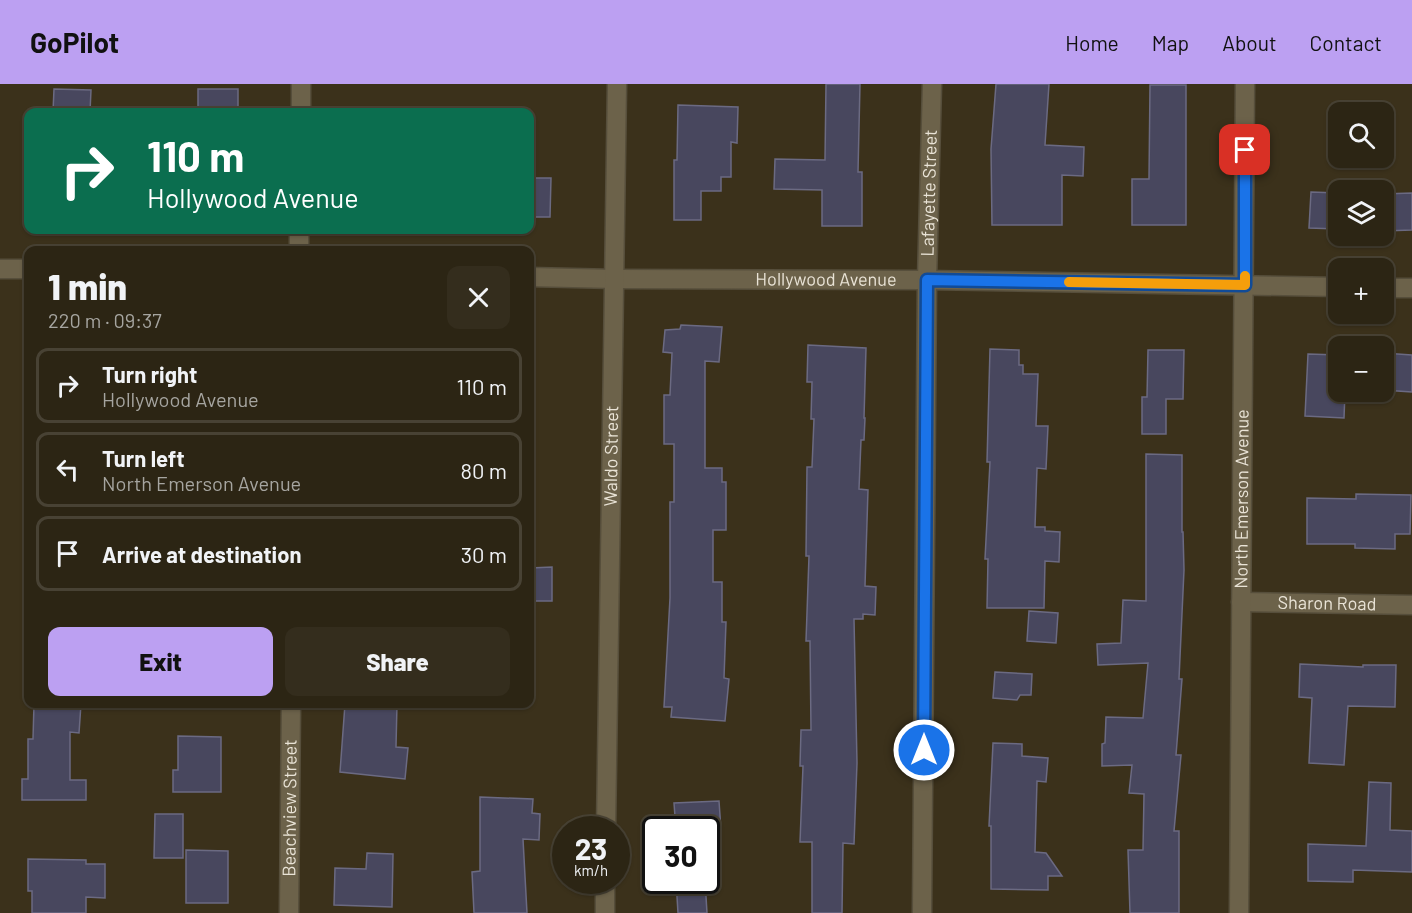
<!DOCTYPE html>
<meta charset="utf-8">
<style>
body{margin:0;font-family:Barlow,sans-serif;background:#342d1d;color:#f1f3f6;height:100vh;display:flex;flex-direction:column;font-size:22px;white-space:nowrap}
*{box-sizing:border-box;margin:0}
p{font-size:20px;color:#a6a5a0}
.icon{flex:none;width:33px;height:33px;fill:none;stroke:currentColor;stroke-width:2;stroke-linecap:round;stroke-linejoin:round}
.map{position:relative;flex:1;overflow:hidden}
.panel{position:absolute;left:24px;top:162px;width:510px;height:462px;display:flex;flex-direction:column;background:#2c2514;border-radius:12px;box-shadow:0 2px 4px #0004,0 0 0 2px #484234}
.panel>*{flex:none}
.banner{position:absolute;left:24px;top:24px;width:510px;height:126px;border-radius:12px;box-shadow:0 2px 4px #0004,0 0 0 2px #484234;background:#0b6e4f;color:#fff;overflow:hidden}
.tools{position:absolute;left:1328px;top:18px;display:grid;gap:12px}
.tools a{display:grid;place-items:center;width:66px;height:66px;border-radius:12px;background:#2c2514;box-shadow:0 2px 4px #0004,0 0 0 2px #484234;font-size:30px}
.speed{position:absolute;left:552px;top:732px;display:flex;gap:12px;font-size:30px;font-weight:700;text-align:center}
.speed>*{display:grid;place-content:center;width:78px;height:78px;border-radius:50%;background:#2c2514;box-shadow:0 2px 4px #0004,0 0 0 2px #484234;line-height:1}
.speed small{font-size:15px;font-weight:400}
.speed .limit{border:3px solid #111;border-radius:9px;background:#fff;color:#111}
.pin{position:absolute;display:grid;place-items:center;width:51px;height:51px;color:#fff;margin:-26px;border-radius:12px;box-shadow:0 3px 9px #0006}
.me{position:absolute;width:66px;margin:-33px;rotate:0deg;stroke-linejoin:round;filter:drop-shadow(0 0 4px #0008)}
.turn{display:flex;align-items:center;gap:21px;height:126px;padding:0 24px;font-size:27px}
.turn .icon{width:78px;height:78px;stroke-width:2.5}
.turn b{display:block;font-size:42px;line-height:51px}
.round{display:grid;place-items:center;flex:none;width:63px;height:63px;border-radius:12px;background:#342d1d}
.head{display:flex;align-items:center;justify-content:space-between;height:102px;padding:0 24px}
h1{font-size:36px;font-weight:800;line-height:45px}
.action{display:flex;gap:12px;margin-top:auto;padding:12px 24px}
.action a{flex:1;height:69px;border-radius:12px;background:#bca0f2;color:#111;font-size:24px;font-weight:800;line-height:69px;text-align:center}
.action a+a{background:#342d1d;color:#f1f3f6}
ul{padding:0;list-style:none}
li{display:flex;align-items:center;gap:18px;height:75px;margin:0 12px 9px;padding:0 12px;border:3px solid #484234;border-radius:12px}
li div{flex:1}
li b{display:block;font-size:22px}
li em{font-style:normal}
header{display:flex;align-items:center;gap:36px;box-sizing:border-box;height:84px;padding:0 30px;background:#bca0f2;color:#111}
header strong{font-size:28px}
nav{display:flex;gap:33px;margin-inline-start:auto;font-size:21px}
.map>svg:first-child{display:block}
</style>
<header>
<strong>GoPilot</strong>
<nav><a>Home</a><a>Map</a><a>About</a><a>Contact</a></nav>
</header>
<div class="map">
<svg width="1412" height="829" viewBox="0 0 1412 829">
<rect width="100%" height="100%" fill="#3b311b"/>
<g fill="#48475e" stroke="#6b6a82" stroke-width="1.5">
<polygon points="826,0 860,0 858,88 862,88 862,142 822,142 822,106 774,105 775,75 825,76"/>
<polygon points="996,0 1049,0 1045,61 1084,63 1083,92 1062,91 1062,141 992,141 991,65"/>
<polygon points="1150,1 1186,1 1186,141 1132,141 1132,95 1149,95"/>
<polygon points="54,5 91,6 90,28 53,28"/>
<rect x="198" y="5" width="40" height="23"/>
<polygon points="678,21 738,23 737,59 731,58 731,93 721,93 721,107 701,107 701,136 674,136 674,76 677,76"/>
<polygon points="530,94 551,94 550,133 530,133"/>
<polygon points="1311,108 1338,109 1338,145 1309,144"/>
<polygon points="1412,109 1412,146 1383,147 1383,110"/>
<polygon points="681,241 722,243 719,278 705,277 705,384 722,384 722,398 726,398 726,446 713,446 713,498 722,498 722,538 726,538 724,594 729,595 725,637 671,633 672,623 664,623 670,514 670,418 674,418 674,360 664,360 664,311 670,311 672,269 663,268 665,246 680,245"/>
<polygon points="808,261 866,264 864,334 865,334 864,356 861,356 859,405 868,406 865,502 876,503 875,531 863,530 863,535 854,535 857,679 854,760 843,759 842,829 812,829 812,758 800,758 803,682 800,682 801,646 811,646 810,557 806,557 809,472 806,472 807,383 812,383 814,335 811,335 812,298 807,298"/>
<polygon points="990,265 1019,266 1019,281 1023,281 1023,290 1038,290 1036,342 1048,342 1046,385 1037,384 1035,443 1045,443 1045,447 1060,448 1059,478 1045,477 1044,524 987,524 988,475 985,475 990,378 987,378"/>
<polygon points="1148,266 1184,266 1183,315 1166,315 1166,350 1142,350 1142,313 1147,313"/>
<polygon points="1383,269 1412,271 1412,308 1383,306"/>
<polygon points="1308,270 1338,271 1338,308 1345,308 1344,334 1305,332"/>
<polygon points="1146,370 1182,371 1182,448 1183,448 1184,486 1179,595 1182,595 1176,671 1181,671 1174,747 1179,747 1179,829 1130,829 1128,766 1143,766 1144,710 1129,709 1132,681 1102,682 1102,660 1105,659 1106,633 1143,634 1148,579 1098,581 1097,560 1121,559 1123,516 1146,517"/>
<polygon points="1356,410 1411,411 1410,450 1395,450 1395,465 1355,464 1355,460 1307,460 1307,414 1356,415"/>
<polygon points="552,483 552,517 530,517 530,484"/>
<polygon points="1029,527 1058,529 1056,559 1027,557"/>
<polygon points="1300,580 1363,583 1363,581 1396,581 1395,623 1348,622 1344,681 1309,679 1312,614 1299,613"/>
<polygon points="995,588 1032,590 1031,611 1020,611 1017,616 993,614"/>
<polygon points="34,620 81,620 79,649 70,648 70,696 86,696 86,716 22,716 22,695 28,695 28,655 33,655"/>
<polygon points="345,620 397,620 396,663 408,664 405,695 340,688"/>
<polygon points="178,652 221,653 221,708 173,708 173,686 178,686"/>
<polygon points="993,659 1022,660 1022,672 1048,674 1046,698 1037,697 1035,768 1046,769 1062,792 1048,792 1048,806 991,805 991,742 989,742"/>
<polygon points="1369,698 1391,699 1390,746 1412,747 1412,788 1353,786 1353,798 1308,797 1308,760 1366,762"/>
<polygon points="480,713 533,715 532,729 540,730 539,756 523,755 527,829 474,829 472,788 480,787"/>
<polygon points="719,717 721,746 676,746 674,719"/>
<polygon points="155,730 183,730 183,774 154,774"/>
<polygon points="186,766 228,767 228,819 186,819"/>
<polygon points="367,769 393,770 392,823 334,821 335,784 366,785"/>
<polygon points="28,775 86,776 86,780 105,780 105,814 86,813 86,829 32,829 32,807 28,807"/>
<polygon points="676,796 705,796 707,829 678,829"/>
</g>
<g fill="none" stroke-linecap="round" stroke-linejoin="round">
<g stroke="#564e3b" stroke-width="21">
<g id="street">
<polyline points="301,28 301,0"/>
<polyline points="299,166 299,146"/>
<polyline points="0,185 28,185"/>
<path id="s1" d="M530,193L615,195L927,196L1338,203"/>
<polyline points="1383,204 1412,204"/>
<path id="s2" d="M1241,518L1412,521"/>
<path id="s3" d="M606,746L617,0"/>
<path id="s4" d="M289,829L291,620"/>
<polyline points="605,829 605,796"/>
<path id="s5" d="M922,829L927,196L932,0"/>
<path id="s6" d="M1239,829L1245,0"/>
</g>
</g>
<use href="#street" stroke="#6c624a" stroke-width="18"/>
</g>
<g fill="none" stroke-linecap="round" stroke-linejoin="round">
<g stroke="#114b97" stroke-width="15">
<polyline id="route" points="924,666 927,196 1245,201 1245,66"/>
</g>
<use href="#route" stroke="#1a73e8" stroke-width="10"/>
<polyline stroke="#f59e0b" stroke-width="10" points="1069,198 1245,201 1245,192"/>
</g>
<g text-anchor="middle" stroke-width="5" stroke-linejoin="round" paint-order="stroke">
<g font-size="18" fill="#e9e3d6" stroke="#312711">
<text dy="6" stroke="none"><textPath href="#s5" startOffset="720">Lafayette Street</textPath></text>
<text dy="6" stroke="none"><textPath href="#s1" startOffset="296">Hollywood Avenue</textPath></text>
<text dy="6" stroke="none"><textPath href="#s3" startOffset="374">Waldo Street</textPath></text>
<text dy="6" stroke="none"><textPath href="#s6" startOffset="414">North Emerson Avenue</textPath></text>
<text dy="6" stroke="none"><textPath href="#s2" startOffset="86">Sharon Road</textPath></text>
<text dy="6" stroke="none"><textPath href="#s4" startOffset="105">Beachview Street</textPath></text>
</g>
</g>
</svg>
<div class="tools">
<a><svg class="icon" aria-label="search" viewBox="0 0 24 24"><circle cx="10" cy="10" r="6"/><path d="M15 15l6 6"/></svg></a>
<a><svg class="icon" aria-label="layers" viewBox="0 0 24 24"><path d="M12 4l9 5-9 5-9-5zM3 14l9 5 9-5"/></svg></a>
<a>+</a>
<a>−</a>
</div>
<div class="speed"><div>23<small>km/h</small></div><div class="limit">30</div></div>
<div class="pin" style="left:1245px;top:66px;background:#d93025"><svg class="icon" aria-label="arrive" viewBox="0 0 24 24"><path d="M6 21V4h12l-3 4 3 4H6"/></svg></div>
<svg class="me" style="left:924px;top:666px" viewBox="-20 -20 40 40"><circle r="17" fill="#1a73e8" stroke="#fff" stroke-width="3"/><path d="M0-11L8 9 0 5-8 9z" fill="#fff"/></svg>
<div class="banner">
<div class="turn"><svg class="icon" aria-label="right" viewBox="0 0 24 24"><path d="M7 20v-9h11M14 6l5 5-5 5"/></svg><div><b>110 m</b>Hollywood Avenue</div></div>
</div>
<section class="panel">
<div class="head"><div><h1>1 min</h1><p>220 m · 09:37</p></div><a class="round"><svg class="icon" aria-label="close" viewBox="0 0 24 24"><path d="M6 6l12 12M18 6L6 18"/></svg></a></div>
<ul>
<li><svg class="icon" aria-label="right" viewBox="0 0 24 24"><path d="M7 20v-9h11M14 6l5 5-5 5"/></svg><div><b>Turn right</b><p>Hollywood Avenue</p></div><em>110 m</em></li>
<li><svg class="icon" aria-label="left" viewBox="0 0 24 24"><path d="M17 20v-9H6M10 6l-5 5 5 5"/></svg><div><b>Turn left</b><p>North Emerson Avenue</p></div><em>80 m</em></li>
<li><svg class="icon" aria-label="arrive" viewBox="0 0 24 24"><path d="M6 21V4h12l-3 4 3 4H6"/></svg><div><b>Arrive at destination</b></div><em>30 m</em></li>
</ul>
<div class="action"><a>Exit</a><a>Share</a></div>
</section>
</div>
